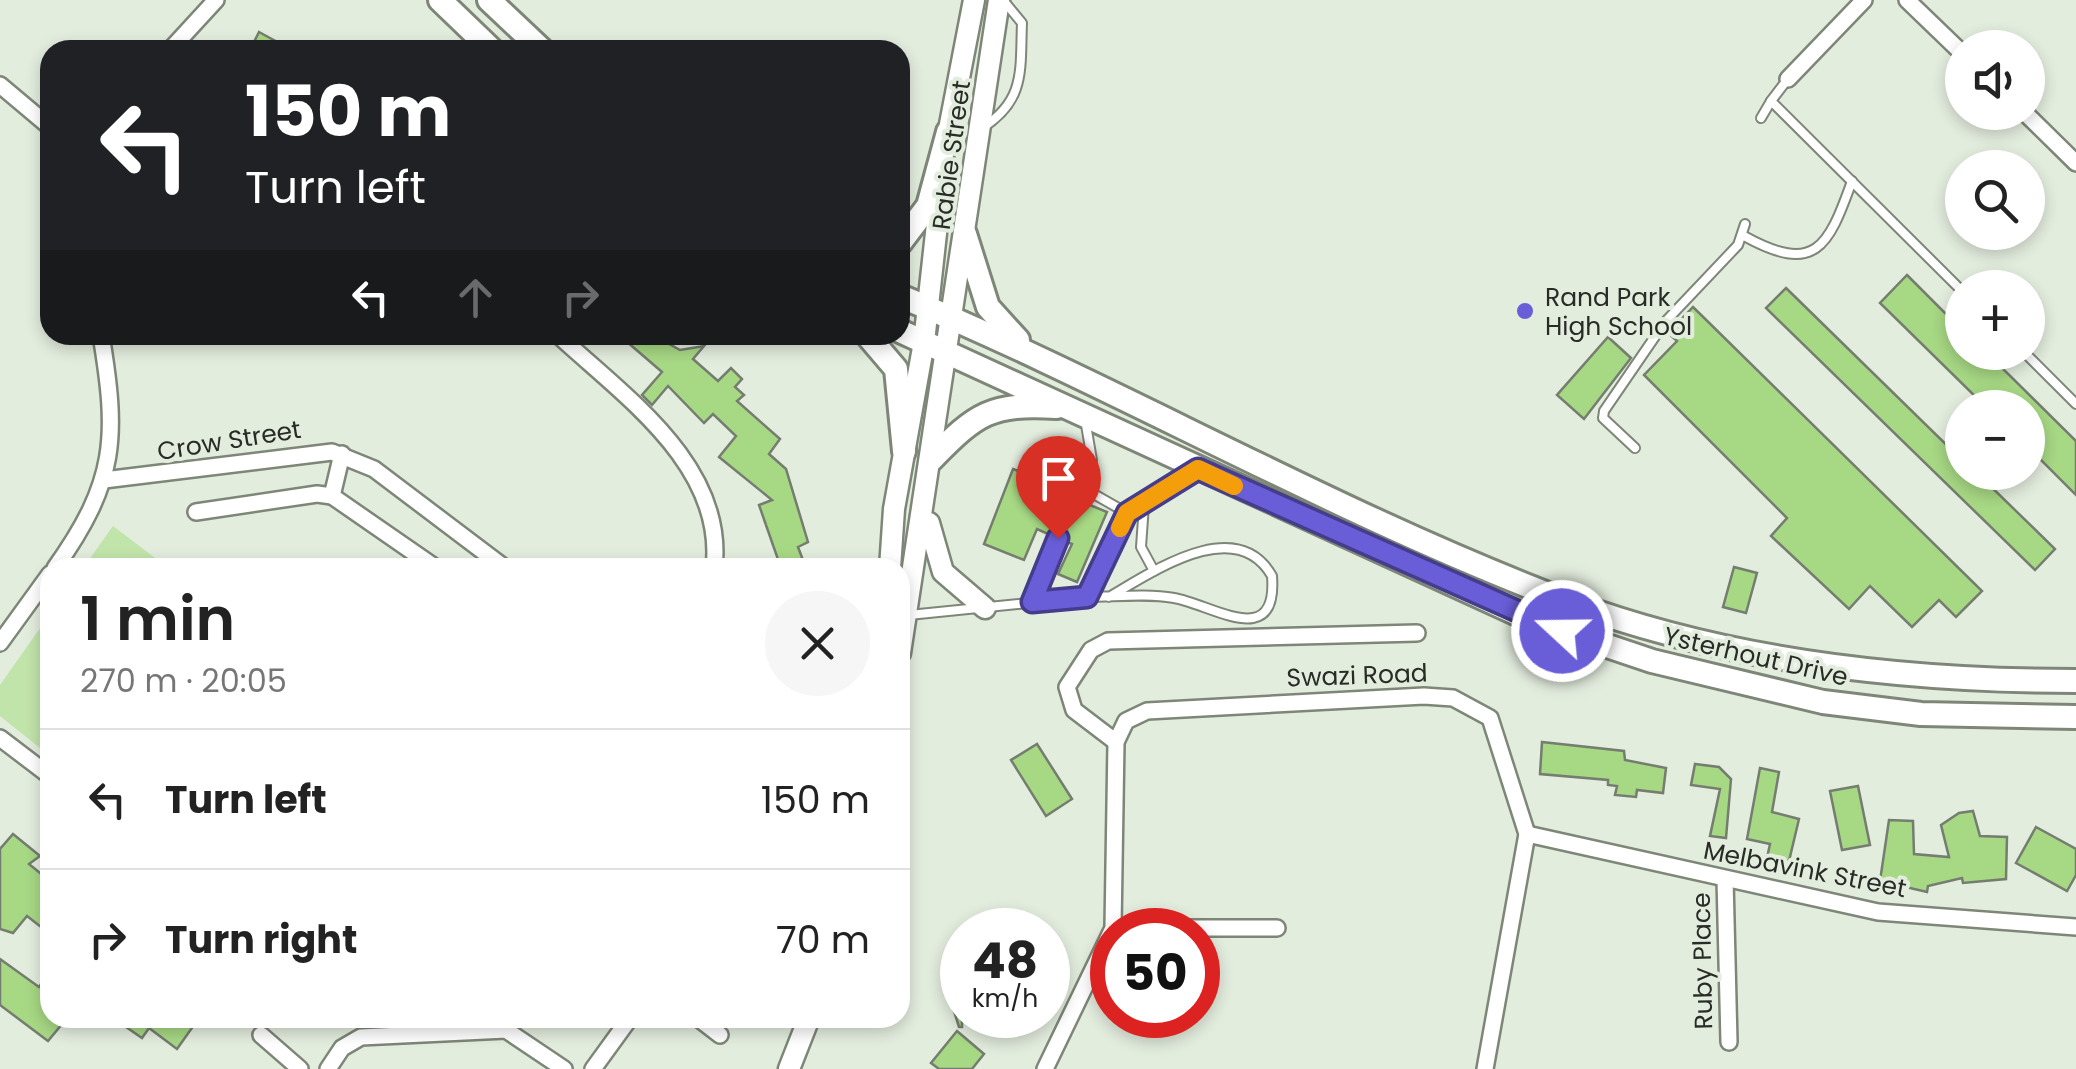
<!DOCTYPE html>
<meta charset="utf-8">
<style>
body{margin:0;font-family:Poppins,sans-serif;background:#f6f6f6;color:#222;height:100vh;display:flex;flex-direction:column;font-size:38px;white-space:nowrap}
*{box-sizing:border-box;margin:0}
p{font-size:32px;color:#767676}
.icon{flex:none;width:55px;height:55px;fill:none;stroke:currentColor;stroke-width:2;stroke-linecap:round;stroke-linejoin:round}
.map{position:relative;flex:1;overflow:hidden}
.details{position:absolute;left:40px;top:558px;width:870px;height:470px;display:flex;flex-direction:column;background:#fff;border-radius:30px;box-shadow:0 5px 15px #0003}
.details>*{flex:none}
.banner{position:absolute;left:40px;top:40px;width:870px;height:305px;border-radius:30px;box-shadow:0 5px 15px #0003;background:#202124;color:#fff;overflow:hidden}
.fabs{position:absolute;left:1945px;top:30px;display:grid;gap:20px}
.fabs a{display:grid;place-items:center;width:100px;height:100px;border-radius:50%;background:#fff;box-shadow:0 5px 15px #0003;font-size:50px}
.speed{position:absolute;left:940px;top:908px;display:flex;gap:20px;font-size:50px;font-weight:700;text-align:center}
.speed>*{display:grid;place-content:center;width:130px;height:130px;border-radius:50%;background:#fff;box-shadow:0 5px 15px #0003;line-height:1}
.speed small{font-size:25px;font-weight:400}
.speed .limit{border:15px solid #d22;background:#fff;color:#111}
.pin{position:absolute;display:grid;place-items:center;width:85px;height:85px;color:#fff;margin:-102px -42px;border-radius:50% 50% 50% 0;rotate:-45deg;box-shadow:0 0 10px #0007}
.pin .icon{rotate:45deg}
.me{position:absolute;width:110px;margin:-55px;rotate:291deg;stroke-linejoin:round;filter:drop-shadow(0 0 8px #0008)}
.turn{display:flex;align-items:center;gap:35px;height:210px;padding:0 40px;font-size:45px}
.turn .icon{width:130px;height:130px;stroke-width:2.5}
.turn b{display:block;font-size:70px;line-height:85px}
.lanes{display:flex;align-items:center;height:95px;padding:0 40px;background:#0003;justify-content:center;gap:50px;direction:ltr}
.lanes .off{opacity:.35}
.round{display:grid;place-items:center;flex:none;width:105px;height:105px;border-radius:52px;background:#f6f6f6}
.head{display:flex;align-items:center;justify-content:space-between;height:170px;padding:0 40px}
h1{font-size:60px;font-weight:600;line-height:75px}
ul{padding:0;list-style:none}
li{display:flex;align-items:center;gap:30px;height:140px;padding:0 40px;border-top:2px solid #e0e0e0}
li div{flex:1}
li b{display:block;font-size:38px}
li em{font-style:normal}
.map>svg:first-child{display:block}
</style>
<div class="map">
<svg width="2076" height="1069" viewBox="0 0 2076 1069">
<rect width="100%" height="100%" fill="#e3edde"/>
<g fill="#c1e4aa">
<polygon points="113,526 167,567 84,567"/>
<polygon points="50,614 50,756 0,716 0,685"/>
</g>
<g fill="#a7d884" stroke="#757d70" stroke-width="2.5">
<polygon points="259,32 292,50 250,50"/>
<polygon points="1907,275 1962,330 1962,352 1986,352 2076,441 2076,495 2028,447 2028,408 1987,408 1880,303"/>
<polygon points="1786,288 1962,460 1962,472 1976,472 2055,549 2035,570 1766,308"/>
<polygon points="1693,307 1982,591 1956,617 1939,600 1912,627 1870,586 1849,609 1771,536 1787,518 1644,375 1677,341 1668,333"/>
<polygon points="619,335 653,335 680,350 704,346 693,359 718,381 731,368 742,379 735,387 744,395 737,401 780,439 769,454 786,469 808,542 798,547 806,568 781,568 759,505 772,500 719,457 736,436 713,414 704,423 668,386 652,405 642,395 662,372"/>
<polygon points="1608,337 1631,358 1584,419 1557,395"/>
<polygon points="1013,469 1053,484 1051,498 1066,505 1070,515 1082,511 1085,503 1107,512 1077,582 1058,574 1072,544 1064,541 1061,531 1050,535 1037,529 1024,560 984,544"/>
<polygon points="1734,567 1757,573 1746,613 1723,607"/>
<polygon points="1542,742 1624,751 1625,760 1666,768 1663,793 1637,790 1636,797 1615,795 1617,786 1608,785 1608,780 1540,774"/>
<polygon points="1037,744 1072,799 1046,816 1011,760"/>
<polygon points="1695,764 1719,767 1731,779 1726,838 1710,836 1720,789 1691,785"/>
<polygon points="1760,768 1779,772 1772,812 1799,819 1789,861 1767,858 1770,844 1747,839"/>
<polygon points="1858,786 1870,845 1842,850 1830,791"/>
<polygon points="1973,811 1980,836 2007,837 2006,879 1963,883 1962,878 1928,886 1927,892 1880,881 1889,820 1913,821 1914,854 1949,857 1941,825 1959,813"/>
<polygon points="2036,827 2076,849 2076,875 2067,891 2016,863"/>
<polygon points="13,834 40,856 29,864 50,881 50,934 27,916 13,933 0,929 0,849"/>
<polygon points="0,959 39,987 50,971 50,1018 67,1018 48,1041 0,1005"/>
<polygon points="962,985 962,1027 959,1027 947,989"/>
<polygon points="113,1018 199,1018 177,1049 149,1028 142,1038"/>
<polygon points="957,1031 984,1054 972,1069 939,1069 931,1063"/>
</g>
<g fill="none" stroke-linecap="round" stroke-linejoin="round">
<g stroke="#7e8678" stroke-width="12">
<g id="service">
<polyline points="1787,80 1771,101 1962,291"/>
<polyline points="1761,118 1771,101"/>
<path d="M982,128C1026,100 1020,70 1022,23L1003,0"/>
<path d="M1744,236C1815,275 1828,248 1852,181"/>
<polyline points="2024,352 2076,404"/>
<polyline points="1085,419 1092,460 1085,489 1127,513"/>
<polyline points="1635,448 1603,418 1604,411 1665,322 1738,245 1745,224"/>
<polyline points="1144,505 1141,547 1154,571"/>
<polyline points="1073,508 1085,489"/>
<path d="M1087,597C1115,597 1146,593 1174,598C1211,604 1278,652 1272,576C1236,513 1151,573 1109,597"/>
<polyline points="1032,603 1057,538"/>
<polyline points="909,615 1087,597 1127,513 1194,472"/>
</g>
</g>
<g stroke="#7e8678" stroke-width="20">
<g id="minor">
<polyline points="1907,0 1962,53"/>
<polyline points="170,50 216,0"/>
<polyline points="1788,79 1864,0"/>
<polyline points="0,85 50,127"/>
<polyline points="2024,112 2076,163"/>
<path d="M558,335C625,397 726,466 714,568"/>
<polyline points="104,480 332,452 374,469 505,568"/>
<polyline points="332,496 436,568"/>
<polyline points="196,512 317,494 332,496 342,454"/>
<path d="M55,568C117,481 118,437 101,335"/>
<polyline points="0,643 50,574"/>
<polyline points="0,738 50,776"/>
<polyline points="1116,742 1074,710 1067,687 1091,650 1108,641 1417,633"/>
<polyline points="1527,834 1878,912 2076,927"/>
<polyline points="1725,879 1729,1042"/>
<polyline points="1113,928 1277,928"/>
<polyline points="698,1018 720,1035"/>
<polyline points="261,1035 300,1069"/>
<polyline points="328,1069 342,1048 361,1037 506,1030 564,1069"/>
<polyline points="593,1069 630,1018"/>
<polyline points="1045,1069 1113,928 1116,742 1126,721 1147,711 1424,696 1453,698 1490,718 1527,834 1485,1069"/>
</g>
</g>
<g stroke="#7e8678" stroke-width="25">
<g id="tertiary">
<polyline points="946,145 974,0"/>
<polyline points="929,523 943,572 985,608"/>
<polyline points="890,568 894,509 924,342 941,188"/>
<polyline points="900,653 999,0"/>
<polyline points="789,1069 809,1018"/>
</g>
</g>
<g stroke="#7e8678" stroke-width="28">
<g id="secondary">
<polyline points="440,0 492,50"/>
<polyline points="489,0 542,50"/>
<polyline points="965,234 988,307 1018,340"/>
<polyline points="900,243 928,206 948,132"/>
<path d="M900,296C1126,391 1340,516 1569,602C1730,662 1906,681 2076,681"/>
<polyline points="900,331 1533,621 1652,661 1823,702 1921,714 2076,717"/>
<polyline points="867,335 896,369 904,451"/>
<path d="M932,459C977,413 991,403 1057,407"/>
</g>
</g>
<use href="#service" stroke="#fff" stroke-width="8"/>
<use href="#minor" stroke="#fff" stroke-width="15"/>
<use href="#tertiary" stroke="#fff" stroke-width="20"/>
<use href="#secondary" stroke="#fff" stroke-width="22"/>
</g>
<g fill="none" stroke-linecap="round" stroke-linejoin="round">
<g stroke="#453d8c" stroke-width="25">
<polyline id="route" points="1058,538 1032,602 1087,597 1127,513 1198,469 1562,631"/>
</g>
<use href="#route" stroke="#6a5ed8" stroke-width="18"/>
<polyline stroke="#f59e0b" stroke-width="18" points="1120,528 1127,513 1198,469 1234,486"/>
</g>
<circle fill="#6a5ed8" stroke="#e3edde" stroke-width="4" cx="1525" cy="311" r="10"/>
<g text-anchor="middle" stroke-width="8" stroke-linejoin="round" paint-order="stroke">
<g font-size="25" fill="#282b26" stroke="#e3edde">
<text transform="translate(951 155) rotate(-82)" y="9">Rabie Street</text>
<text transform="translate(229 440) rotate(-9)" y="9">Crow Street</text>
<text transform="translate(1756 656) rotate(13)" y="9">Ysterhout Drive</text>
<text transform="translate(1357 675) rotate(-2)" y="9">Swazi Road</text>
<text transform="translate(1805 869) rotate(11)" y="9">Melbavink Street</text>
<text transform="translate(1702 961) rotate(-91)" y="9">Ruby Place</text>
</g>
<g font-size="25" fill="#282b26" stroke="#e3edde" text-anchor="start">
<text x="1545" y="306">Rand Park<tspan x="1545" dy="29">High School</tspan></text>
</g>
</g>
</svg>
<div class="fabs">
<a><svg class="icon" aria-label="sound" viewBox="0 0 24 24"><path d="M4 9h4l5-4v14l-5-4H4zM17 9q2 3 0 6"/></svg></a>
<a><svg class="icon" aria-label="search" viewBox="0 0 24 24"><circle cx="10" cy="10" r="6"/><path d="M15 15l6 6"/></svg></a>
<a>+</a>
<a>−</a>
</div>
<div class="speed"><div>48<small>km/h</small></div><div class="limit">50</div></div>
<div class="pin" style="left:1058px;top:538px;background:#d93025"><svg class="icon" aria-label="arrive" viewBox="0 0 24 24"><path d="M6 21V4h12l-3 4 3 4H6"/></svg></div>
<svg class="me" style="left:1562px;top:631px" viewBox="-20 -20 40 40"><circle r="17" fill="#6a5ed8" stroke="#fff" stroke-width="3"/><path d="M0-11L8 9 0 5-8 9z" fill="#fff"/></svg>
<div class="banner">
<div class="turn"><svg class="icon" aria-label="left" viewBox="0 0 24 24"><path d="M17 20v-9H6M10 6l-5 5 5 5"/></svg><div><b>150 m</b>Turn left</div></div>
<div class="lanes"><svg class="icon" aria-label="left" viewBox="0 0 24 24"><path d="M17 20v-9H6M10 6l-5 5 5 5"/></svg><svg class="icon off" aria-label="ahead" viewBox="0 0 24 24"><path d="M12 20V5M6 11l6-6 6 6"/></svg><svg class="icon off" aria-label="right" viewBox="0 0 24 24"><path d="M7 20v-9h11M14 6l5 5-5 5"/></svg></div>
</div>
<section class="details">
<div class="head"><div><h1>1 min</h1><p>270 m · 20:05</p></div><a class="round"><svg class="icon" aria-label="close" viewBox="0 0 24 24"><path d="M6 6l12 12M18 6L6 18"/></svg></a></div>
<ul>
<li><svg class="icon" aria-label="left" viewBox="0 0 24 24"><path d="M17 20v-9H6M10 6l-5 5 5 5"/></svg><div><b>Turn left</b></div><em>150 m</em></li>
<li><svg class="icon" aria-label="right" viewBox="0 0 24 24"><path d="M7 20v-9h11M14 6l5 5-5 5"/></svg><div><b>Turn right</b></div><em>70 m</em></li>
</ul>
</section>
</div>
